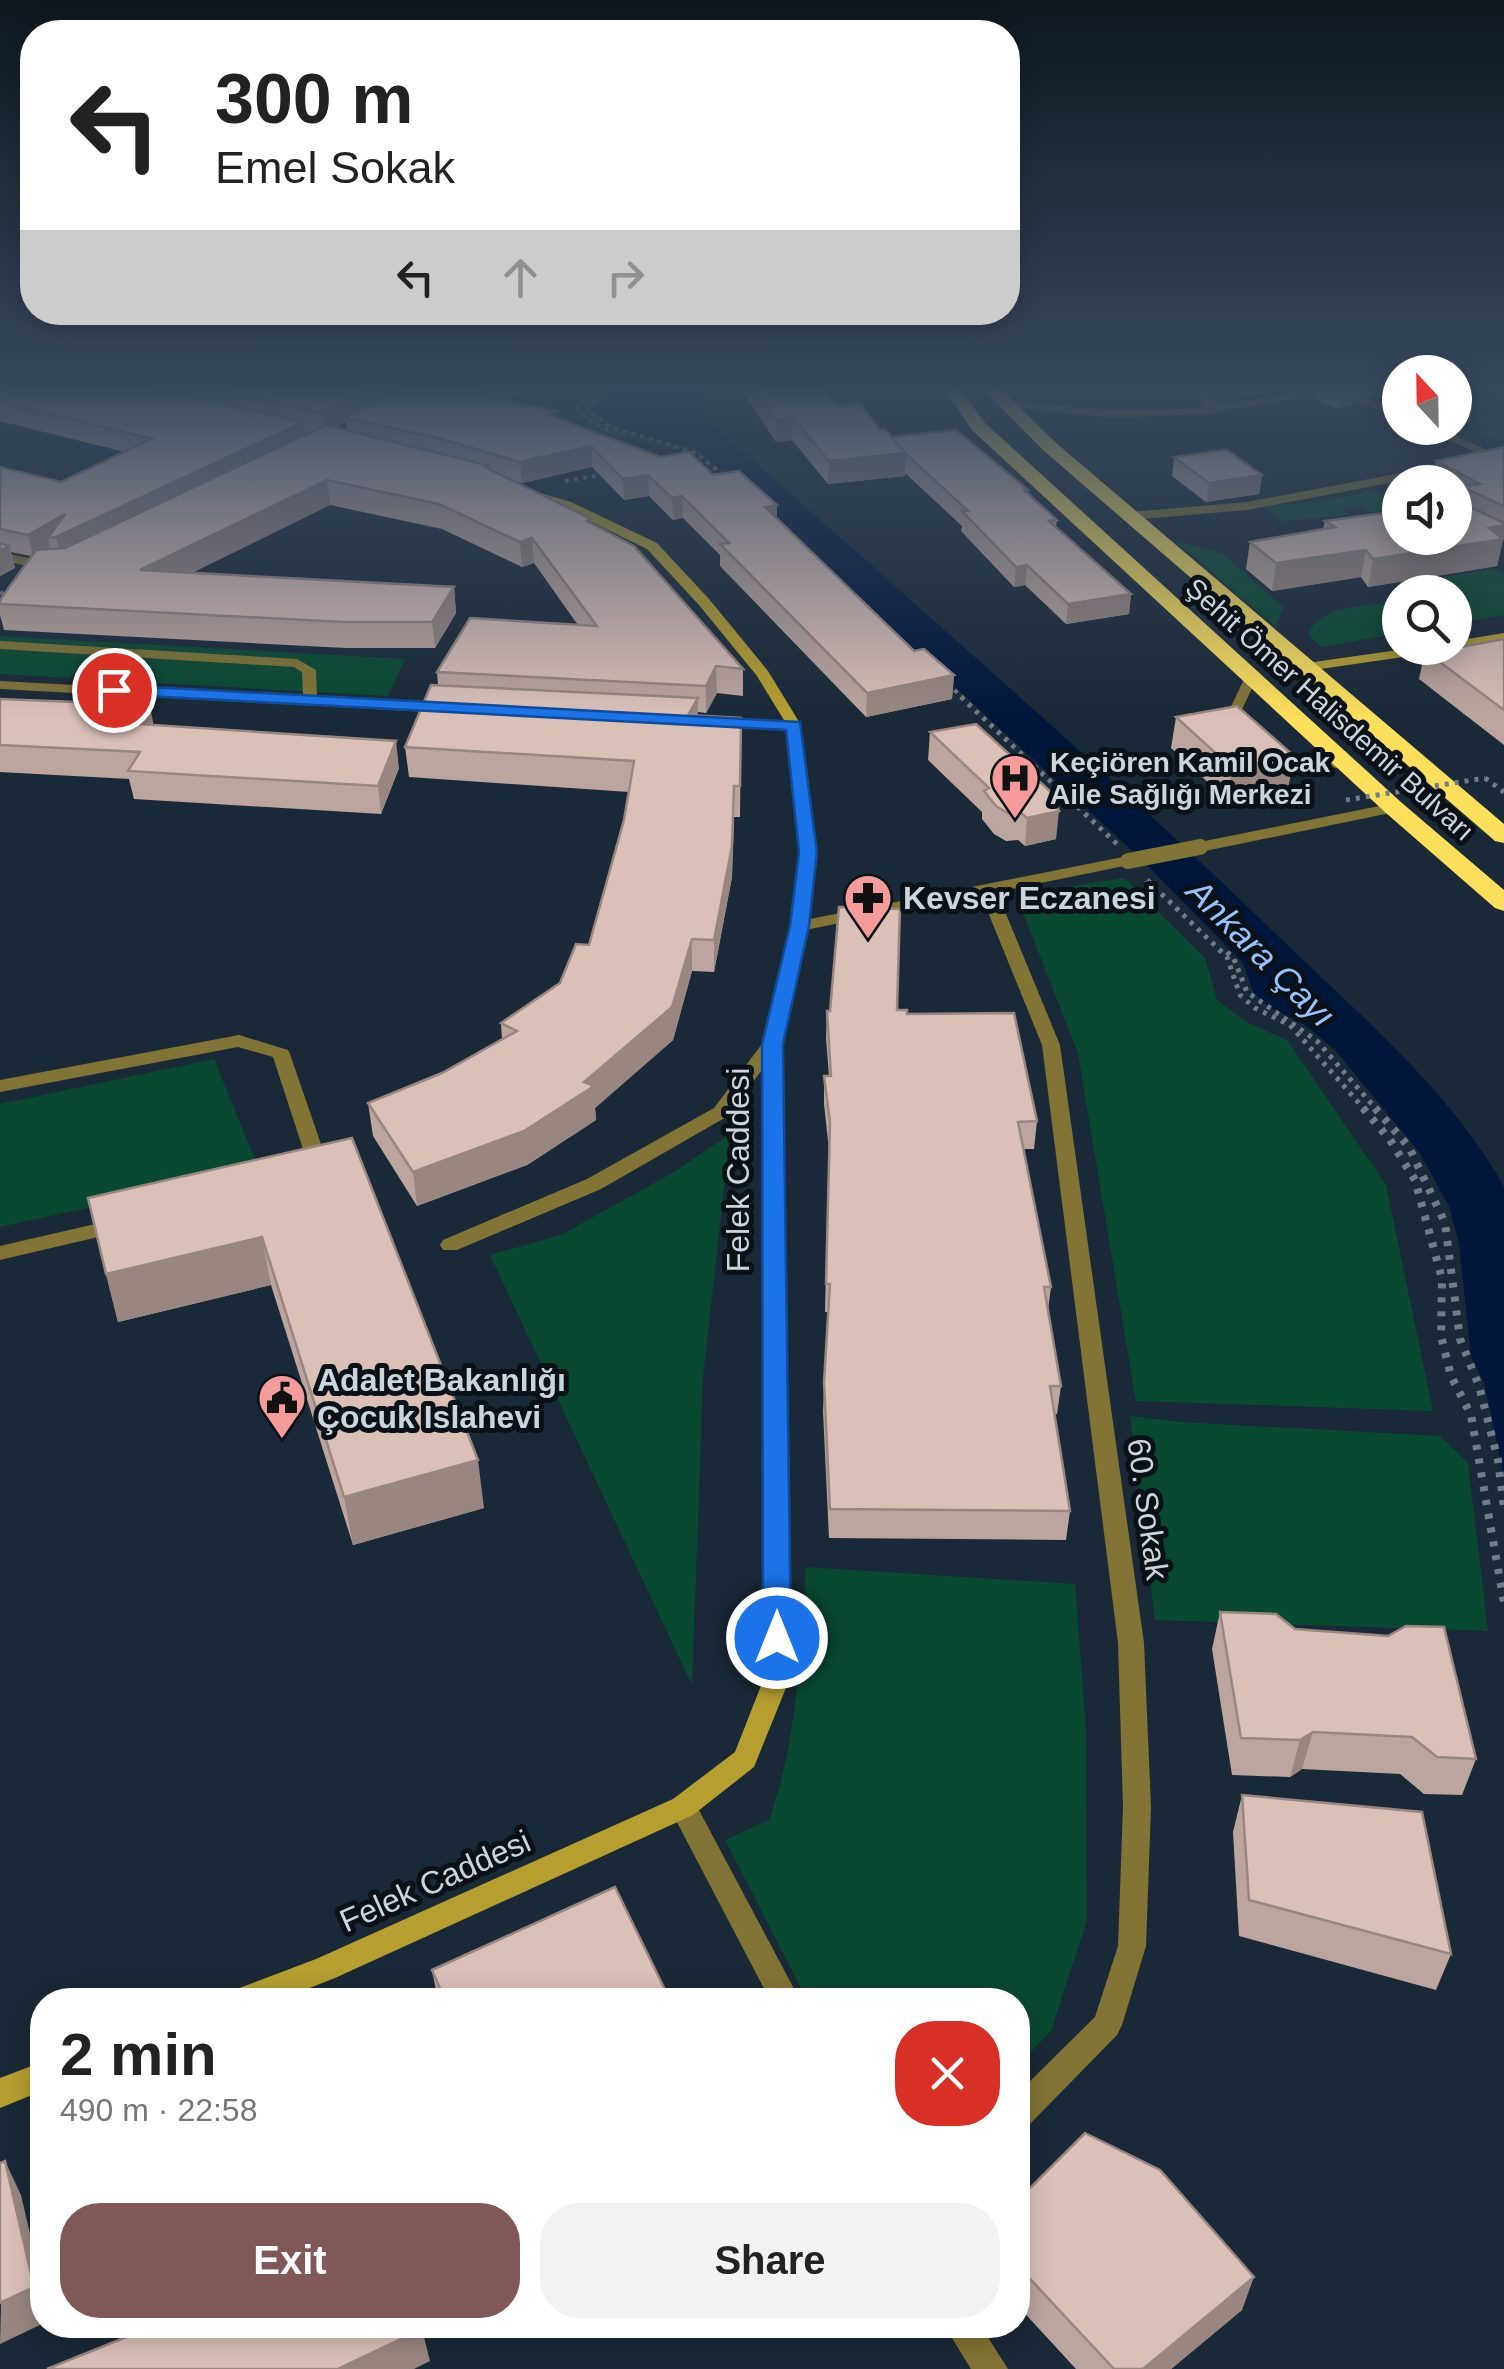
<!DOCTYPE html>
<meta charset="utf-8">
<style>
body{margin:0;font-family:Helvetica,sans-serif;background:#f2f2f2;color:#222;height:100vh;display:flex;flex-direction:column;font-size:38px;white-space:nowrap}
*{box-sizing:border-box;margin:0}
p{font-size:32px;color:#767676}
.icon{flex:none;width:55px;height:55px;fill:none;stroke:currentColor;stroke-width:2;stroke-linecap:round;stroke-linejoin:round}
.map{position:relative;flex:1;overflow:hidden}
.drawer{position:absolute;left:30px;top:1988px;width:1000px;height:350px;display:flex;flex-direction:column;background:#fff;border-radius:40px;box-shadow:0 5px 25px #0003}
.drawer>*{flex:none}
.top-card{position:absolute;left:20px;top:20px;width:1000px;height:305px;border-radius:40px;box-shadow:0 5px 25px #0003;background:#fff;color:#222;overflow:hidden}
.needle{width:65px;rotate:338deg}
.tools{position:absolute;left:1382px;top:355px;display:grid;gap:20px}
.tools a{display:grid;place-items:center;width:90px;height:90px;border-radius:50%;background:#fff;box-shadow:0 5px 25px #0003;font-size:50px}
.pin{position:absolute;display:grid;place-items:center;width:85px;height:85px;color:#fff;margin:-42px;border:5px solid #fff;border-radius:50%;box-shadow:0 2px 10px #0007}
.me{position:absolute;width:110px;margin:-55px;rotate:0deg;stroke-linejoin:round;filter:drop-shadow(0 0 8px #0008)}
.turn{display:flex;align-items:center;gap:35px;height:210px;padding:0 30px;font-size:45px}
.turn .icon{width:130px;height:130px;stroke-width:2.5}
.turn b{display:block;font-size:70px;line-height:85px}
.lanes{display:flex;align-items:center;height:95px;padding:0 30px;background:#0003;justify-content:center;gap:50px;direction:ltr}
.lanes .off{opacity:.35}
.round{display:grid;place-items:center;flex:none;width:105px;height:105px;border-radius:40px;background:#f2f2f2}
.head{display:flex;align-items:center;justify-content:space-between;height:170px;padding:0 30px}
h1{font-size:60px;font-weight:700;line-height:75px}
.primary-button{display:flex;gap:20px;margin-top:auto;padding:20px 30px}
.primary-button a{flex:1;height:115px;border-radius:40px;background:#815858;color:#fff;font-size:40px;font-weight:700;line-height:115px;text-align:center}
.primary-button a+a{background:#f2f2f2;color:#222}
.map>svg:first-child{display:block}
</style>
<div class="map">
<svg width="1504" height="2369" viewBox="0 0 1504 2369">
<rect width="100%" height="100%" fill="#1a2937"/>
<g fill="#094931">
<polygon points="543,386 637,386 629,391 620,389 593,408 619,429 683,448 675,450 500,409"/>
<polygon points="1504,390 1504,442 1455,428 1455,400"/>
<polygon points="1372,490 1400,499 1400,510 1369,513 1363,506 1342,508 1347,515 1282,521 1263,507 1338,499"/>
<polygon points="1176,541 1223,554 1283,607 1276,627"/>
<polygon points="1497,569 1504,573 1504,615 1455,624 1456,593 1435,578"/>
<path d="M1400,602V633L1321,647L1308,634C1321,603 1371,606 1400,602Z"/>
<polygon points="0,636 405,659 388,696 0,674"/>
<polygon points="1124,878 1205,958 1217,1000 1246,1022 1287,1040 1386,1185 1433,1411 1136,1401 1078,1053 1016,895"/>
<polygon points="214,1059 259,1170 0,1227 0,1104"/>
<polygon points="730,1134 703,1378 692,1685 490,1255 561,1235 674,1172"/>
<polygon points="1130,1416 1180,1422 1440,1436 1468,1463 1488,1631 1155,1620"/>
<path d="M806,1567L1075,1584L1086,1731L1087,1920L1051,2031L1018,2065V2000H807L725,1840L769,1820C798,1739 800,1653 806,1567Z"/>
</g>
<path fill="#00173b" d="M637,386H701C695,401 702,410 710,422C900,592 1094,758 1277,935C1356,1012 1450,1089 1504,1187V1476L1484,1382L1471,1357L1459,1243L1449,1206L1419,1152L1335,1050L1305,1025L1266,1005L1254,993L1242,962L1140,858L699,450L619,429L594,412L596,402L620,389L629,391Z"/>
<g fill="none" stroke-linecap="round" stroke-linejoin="round">
<g stroke="#707c88" stroke-width="4" stroke-dasharray="4 5" stroke-linecap="butt">
<polyline points="607,386 582,400 578,410 586,419 610,431"/>
<polyline points="618,386 587,409 611,427 696,453 727,478"/>
<polyline points="565,481 607,474"/>
<polyline points="0,594 14,586"/>
<polyline points="948,684 964,699"/>
</g>
<g stroke="#707c88" stroke-width="5" stroke-dasharray="4 6" stroke-linecap="butt">
<polyline points="961,697 1117,844"/>
<polyline points="1485,778 1504,792"/>
<polyline points="1147,880 1227,957 1240,995 1255,1008 1290,1025 1365,1110"/>
<polyline points="1227,952 1234,959 1247,992 1317,1041 1377,1110"/>
</g>
<g stroke="#707c88" stroke-width="8" stroke-dasharray="5 9" stroke-linecap="butt">
<polyline points="1363,1108 1390,1140 1415,1180 1442,1279 1441,1336 1451,1376 1471,1415 1504,1603"/>
<polyline points="1375,1108 1409,1147 1445,1223 1460,1339 1479,1386 1498,1460 1504,1508"/>
</g>
<g fill="#827434" fill-rule="evenodd">
<polygon points="1252,671 1258,675 1239,716 1245,722 1239,726 1226,717 1246,675"/>
<polygon points="1274,748 1286,754 1348,761 1355,765 1348,769 1282,762 1267,752"/>
</g>
<g fill="#827434" fill-rule="evenodd">
<path d="M1187,386H1199L1219,404L1337,387L1400,412V419L1336,393L1225,410L1219,413L1114,418L1002,406L996,403L1002,400C1072,407 1138,416 1207,406Z"/>
<polygon points="1422,428 1437,428 1504,457 1504,465"/>
<polygon points="1459,462 1463,463 1463,469 1247,510 1130,520 1124,516 1130,512 1247,502"/>
<polygon points="0,552 56,564 58,567 51,571 0,560"/>
<polygon points="0,641 297,659 316,670 317,698 448,705 455,709 448,713 0,689 0,681 303,697 302,672 294,667 0,649"/>
<polygon points="716,718 794,721 801,725 794,729 711,725 709,722"/>
<polygon points="1394,803 1402,808 1400,811 1200,852 1192,847 1200,842"/>
<polygon points="1128,856 1136,861 1134,864 997,892 1060,1045 1144,1643 1151,1807 1146,1946 1122,2025 1117,2035 1029,2125 1018,2129 1018,2093 1095,2017 1118,1946 1123,1807 1118,1643 1042,1045 981,895 800,931 791,926 800,921"/>
<polygon points="239,1035 288,1050 290,1054 323,1150 304,1172 297,1174 287,1168 303,1149 273,1057 238,1047 0,1092 0,1080"/>
<polygon points="772,1038 781,1044 728,1116 601,1189 457,1250 443,1250 440,1245 443,1240 587,1179 714,1108 765,1040"/>
<polygon points="121,1218 128,1220 131,1225 128,1230 0,1260 0,1246"/>
<polygon points="683,1795 693,1799 800,2000 770,2000 669,1807 673,1799"/>
<polygon points="944,2325 980,2325 1008,2369 971,2369"/>
</g>
<g fill="#b69e2f" fill-rule="evenodd">
<polygon points="530,490 571,502 657,543 709,599 768,671 801,725 816,852 809,926 781,1044 790,1678 754,1767 693,1815 335,1978 279,2000 229,2000 234,1990 316,1959 673,1799 735,1752 764,1678 763,1044 791,926 800,852 787,725 757,676 699,605 647,549 563,508 526,497 526,491"/>
<polygon points="1504,633 1504,641 1455,649 1450,648 1455,648 1455,641"/>
<polygon points="1412,648 1444,648 1437,652 1307,671 1300,667 1307,663"/>
<polygon points="42,2062 42,2091 0,2108 0,2078"/>
</g>
<g fill="#fcdf5b" fill-rule="evenodd">
<polygon points="942,386 958,386 985,423 1402,803 1504,890 1504,911 1495,908 1386,813 973,431"/>
<polygon points="980,386 998,386 1055,442 1504,824 1504,843 1495,841 1043,450"/>
</g>
<polyline stroke="#707c88" stroke-width="5" stroke-dasharray="4 6" stroke-linecap="butt" points="1346,800 1485,778"/>
<polyline stroke="#827434" stroke-width="16" points="1128,861 1200,847"/>
</g>
<g fill="#bca59e" fill-rule="evenodd">
<path d="M0,386H533L507,401L713,475L777,519L914,651L954,675L952,699L866,717L720,566V555L683,518L673,520L649,496L624,500L592,467L522,483L512,480L591,523L743,669V696L717,693L706,713L698,712V716L741,718L740,817H734L732,877L714,972L692,971L673,1040L595,1108L596,1120L527,1165L417,1206L373,1136L368,1103L442,1073L502,1039L501,1023L560,983L589,945L624,820L629,792L409,777L405,747L438,685L437,672L578,625L534,563L522,567L442,529L330,505L191,573L454,587L456,613L435,648H346L4,630L0,615V600L31,556L11,552L15,568L0,576V467L61,482L125,452L0,421ZM346,422L347,430L337,427Z"/>
<polygon points="739,386 822,386 835,405 892,437 1028,493 1057,520 1056,527 1131,594 1129,614 1066,624 1025,585 1014,587 961,531 962,526 905,473 905,476 828,484 792,440 776,442"/>
<polygon points="1232,386 1317,386 1247,396"/>
<polygon points="1319,386 1396,386 1371,397 1355,390 1352,404 1337,409 1316,400"/>
<polygon points="1504,447 1504,536 1497,566 1368,587 1361,577 1272,591 1246,569 1250,542 1323,529 1325,521 1455,538 1455,482 1432,482 1436,461"/>
<polygon points="1174,457 1262,475 1259,494 1206,502 1172,476"/>
<polygon points="1504,639 1504,745 1419,679 1425,651"/>
<polygon points="0,699 154,725 399,768 381,814 134,799 129,779 0,772"/>
<polygon points="1176,717 1294,756 1288,788 1227,800 1171,748"/>
<polygon points="930,732 1056,839 1025,846 1018,840 1006,841 994,834 982,819 982,812 928,760"/>
<polygon points="897,1010 907,1014 1037,1121 1034,1149 1024,1149 1051,1287 1048,1310 1061,1386 1057,1414 1055,1414 1070,1511 1066,1540 829,1538 823,1411 828,1312 825,1312 829,1150 824,1104 824,1076 829,1076 826,1038 827,1011"/>
<polygon points="352,1138 484,1508 353,1545 271,1285 118,1322 106,1274"/>
<polygon points="1220,1612 1295,1629 1476,1759 1462,1795 1424,1794 1400,1774 1302,1769 1290,1777 1232,1775 1212,1649"/>
<polygon points="1242,1795 1451,1954 1436,1990 1239,1936 1233,1832"/>
<polygon points="432,1970 670,2000 438,2000"/>
<polygon points="1018,2200 1242,2310 1171,2369 1076,2369 1018,2306"/>
</g>
<g fill="#998681">
<polygon points="373,386 412,386 345,418 346,422 326,433 323,413"/>
<polygon points="496,386 533,386 481,415 479,395"/>
<polygon points="1249,386 1317,386 1247,396"/>
<polygon points="1355,386 1352,404 1337,409 1340,392"/>
<polygon points="1373,386 1396,386 1371,397"/>
<polygon points="793,418 792,440 776,442 776,419"/>
<polygon points="303,422 306,443 61,559 56,537 48,538 50,547 33,557 28,535 65,514"/>
<polygon points="591,446 592,467 522,483 520,462"/>
<polygon points="906,453 905,476 828,484 829,461"/>
<polygon points="648,475 649,496 624,500 623,479"/>
<polygon points="1262,475 1259,494 1206,502 1209,483"/>
<polygon points="327,480 330,505 145,596 140,570"/>
<polygon points="682,496 683,518 673,520 672,498"/>
<polygon points="777,505 777,526 765,507"/>
<polygon points="1504,525 1504,536 1497,566 1368,587 1373,559"/>
<polygon points="532,538 534,563 522,567 520,542"/>
<polygon points="9,546 15,568 0,576 0,551"/>
<polygon points="1366,550 1361,577 1272,591 1276,563"/>
<polygon points="1027,565 1025,585 1014,587 1016,567"/>
<polygon points="454,587 456,613 435,648 432,622"/>
<polygon points="1131,594 1129,614 1066,624 1068,604"/>
<polygon points="716,666 717,693 706,713 706,686"/>
<polygon points="954,675 952,699 866,717 867,693"/>
<polygon points="698,698 698,728 688,715"/>
<polygon points="150,705 155,733 138,724"/>
<polygon points="396,741 399,768 381,814 378,786"/>
<polygon points="1294,756 1288,788 1227,800 1232,768"/>
<polygon points="734,786 732,877 714,972 714,940"/>
<polygon points="1059,811 1056,839 1025,846 1027,818"/>
<polygon points="692,939 692,971 673,1040 595,1108 596,1120 527,1165 417,1206 413,1172 584,1082"/>
<polygon points="262,1237 271,1285 118,1322 106,1274"/>
<polygon points="478,1460 484,1508 353,1545 344,1497"/>
<polygon points="1313,1732 1302,1769 1290,1777 1300,1740"/>
<polygon points="5,2161 21,2195 42,2285 42,2324 0,2344"/>
<polygon points="1254,2277 1242,2310 1171,2369 1143,2369"/>
<polygon points="422,2329 430,2361 414,2369 338,2369"/>
</g>
<g fill="#dbc0b8" stroke="#998681" stroke-width="2.5">
<polygon points="0,386 142,386 303,422 56,537 48,538 65,514 28,535 0,529 0,467 61,482 152,439 0,402"/>
<polygon points="200,386 373,386 323,413"/>
<polygon points="404,386 496,386 479,395 556,411 549,415 660,457 689,452 713,475 739,471 777,505 765,507 914,651 924,649 954,675 867,693 720,544 729,543 682,496 672,498 648,475 623,479 591,446 520,462 438,438 345,418"/>
<polygon points="754,386 822,386 835,405 860,403 880,430 885,429 906,453 829,461 793,418 776,419"/>
<polygon points="1329,386 1355,386 1340,392"/>
<polygon points="326,425 490,466 485,467 591,519 587,521 634,546 743,669 716,666 706,686 437,672 470,618 597,626 532,538 520,542 439,504 327,480 140,570 454,587 432,622 343,622 0,604 0,600 36,550 65,548"/>
<polygon points="956,430 1028,490 1024,490 1057,520 1049,521 1131,594 1068,604 1027,565 1016,567 962,511 968,511 905,453 892,437"/>
<polygon points="1504,447 1504,506 1460,486 1459,502 1504,523 1504,525 1489,528 1503,539 1373,559 1366,550 1276,563 1250,542 1335,527 1325,521 1400,511 1400,538 1455,538 1455,487 1480,484 1436,461"/>
<polygon points="1227,450 1262,475 1209,483 1174,457"/>
<polygon points="0,543 9,546 0,551"/>
<polygon points="1504,639 1504,710 1425,651 1455,648"/>
<polygon points="431,685 698,698 688,715 741,718 740,786 734,786 732,846 714,940 692,939 672,1007 584,1082 594,1086 524,1131 413,1172 368,1103 442,1073 517,1031 501,1023 560,983 576,944 589,945 624,820 634,761 405,747"/>
<polygon points="0,699 150,705 138,724 396,741 378,786 128,771 140,752 0,745"/>
<polygon points="1237,706 1294,756 1232,768 1176,717"/>
<polygon points="976,724 1052,793 1059,811 1027,818 1020,812 1008,813 996,806 984,791 989,788 930,732"/>
<polygon points="839,907 900,909 897,1010 907,1010 907,1014 1014,1013 1037,1121 1018,1122 1051,1287 1044,1287 1061,1386 1050,1386 1070,1511 830,1509 824,1382 830,1284 826,1284 830,1122 824,1076 831,1076 827,1011 830,1011"/>
<polygon points="352,1138 478,1460 344,1497 262,1237 106,1274 88,1198"/>
<polygon points="1220,1612 1276,1614 1295,1629 1388,1636 1406,1626 1444,1627 1476,1759 1437,1757 1412,1737 1313,1732 1300,1740 1241,1738"/>
<polygon points="1242,1795 1422,1812 1451,1954 1249,1900"/>
<polygon points="615,1887 670,2000 445,2000 432,1970"/>
<polygon points="1085,2133 1160,2170 1254,2277 1143,2369 1114,2369 1018,2266 1018,2200"/>
<polygon points="5,2161 34,2287 0,2303 0,2163"/>
<polygon points="156,2325 421,2325 422,2329 338,2369 47,2369"/>
</g>
<linearGradient id="sky" x2="0" y2="1"><stop stop-color="#0e171e"/><stop offset="0.54" stop-color="#38495e"/><stop offset="1" stop-color="#38495e" stop-opacity="0"/></linearGradient>
<rect width="1504" height="718" fill="url(#sky)"/>
<polygon fill="#1a73e8" stroke="#114b97" stroke-width="2.5" points="114,685 800,722 817,852 809,926 783,1044 791,1638 787,1646 777,1650 767,1646 763,1638 762,1044 790,926 799,852 786,730 108,694 108,687"/>
<defs>
<g id="hospital-pin" transform="scale(2.5)"><path d="M0 17L-7.5 6A9.5 9.5 0 1 1 7.5 6Z" fill="#f59b99" stroke="#0a1117"/><path d="M-5-5h3v3.5h4V-5h3V5h-3V1.5h-4V5h-3Z" fill="#111"/></g>
<g id="pharmacy-pin" transform="scale(2.5)"><path d="M0 17L-7.5 6A9.5 9.5 0 1 1 7.5 6Z" fill="#f59b99" stroke="#0a1117"/><path d="M-2-6h4v4h4v4h-4v4h-4v-4h-4v-4h4Z" fill="#111"/></g>
<g id="civic-pin" transform="scale(2.5)"><path d="M0 17L-7.5 6A9.5 9.5 0 1 1 7.5 6Z" fill="#f59b99" stroke="#0a1117"/><path d="M-.6-6.5H3V-4.5H.6V-3L4-1V1h2V6H-6V1h2V-1L-.6-3ZM-1.2 2.5V6h2.4V2.5Z" fill="#111"/></g>
</defs>
<g fill-rule="evenodd">
<use href="#hospital-pin" x="1015" y="778"/>
<use href="#pharmacy-pin" x="868" y="898"/>
<use href="#civic-pin" x="282" y="1398"/>
</g>
<g text-anchor="middle" stroke-width="10" stroke-linejoin="round" paint-order="stroke">
<g font-size="28" fill="#cbd5de" stroke="#0a1117">
<text transform="translate(1330 709) rotate(42)" y="10">Şehit Ömer Halisdemir Bulvarı</text>
</g>
<g font-size="28" font-weight="bold" fill="#cbd5de" stroke="#0a1117" text-anchor="start">
<text x="1050" y="772">Keçiören Kamil Ocak<tspan x="1050" dy="32">Aile Sağlığı Merkezi</tspan></text>
</g>
<g font-size="32" font-weight="bold" fill="#cbd5de" stroke="#0a1117" text-anchor="start">
<text x="903" y="909">Kevser Eczanesi</text>
<text x="317" y="1391">Adalet Bakanlığı<tspan x="317" dy="37">Çocuk Islahevi</tspan></text>
</g>
<g font-size="32" fill="#cbd5de" stroke="#0a1117">
<text transform="translate(738 1170) rotate(-90)" y="11">Felek Caddesi</text>
<text transform="translate(1148 1509) rotate(82)" y="11">60. Sokak</text>
<text transform="translate(435 1881) rotate(-24)" y="11">Felek Caddesi</text>
</g>
<g font-size="35" font-style="italic" fill="#96c2fd" stroke="#0a1117">
<text transform="translate(1261 953) rotate(45)" y="12">Ankara Çayı</text>
</g>
</g>
</svg>
<div class="tools">
<a><svg class="needle" viewBox="-14 -14 28 28"><path d="M0-13l5 13h-10z" fill="#e53935"/><path d="M0 13l5-13h-10z" fill="#767676"/></svg></a>
<a><svg class="icon" aria-label="sound" viewBox="0 0 24 24"><path d="M4 9h4l5-4v14l-5-4H4zM17 9q2 3 0 6"/></svg></a>
<a><svg class="icon" aria-label="search" viewBox="0 0 24 24"><circle cx="10" cy="10" r="6"/><path d="M15 15l6 6"/></svg></a>
</div>
<div class="pin" style="left:114px;top:690px;background:#d93025"><svg class="icon" aria-label="arrive" viewBox="0 0 24 24"><path d="M6 21V4h12l-3 4 3 4H6"/></svg></div>
<svg class="me" style="left:777px;top:1638px" viewBox="-20 -20 40 40"><circle r="17" fill="#1a73e8" stroke="#fff" stroke-width="3"/><path d="M0-11L8 9 0 5-8 9z" fill="#fff"/></svg>
<div class="top-card">
<div class="turn"><svg class="icon" aria-label="left" viewBox="0 0 24 24"><path d="M17 20v-9H6M10 6l-5 5 5 5"/></svg><div><b>300 m</b>Emel Sokak</div></div>
<div class="lanes"><svg class="icon" aria-label="left" viewBox="0 0 24 24"><path d="M17 20v-9H6M10 6l-5 5 5 5"/></svg><svg class="icon off" aria-label="ahead" viewBox="0 0 24 24"><path d="M12 20V5M6 11l6-6 6 6"/></svg><svg class="icon off" aria-label="right" viewBox="0 0 24 24"><path d="M7 20v-9h11M14 6l5 5-5 5"/></svg></div>
</div>
<section class="drawer">
<div class="head"><div><h1>2 min</h1><p>490 m · 22:58</p></div><a class="round" style="background:#d93025;color:#fff"><svg class="icon" aria-label="close" viewBox="0 0 24 24"><path d="M6 6l12 12M18 6L6 18"/></svg></a></div>
<div class="primary-button"><a>Exit</a><a>Share</a></div>
</section>
</div>
